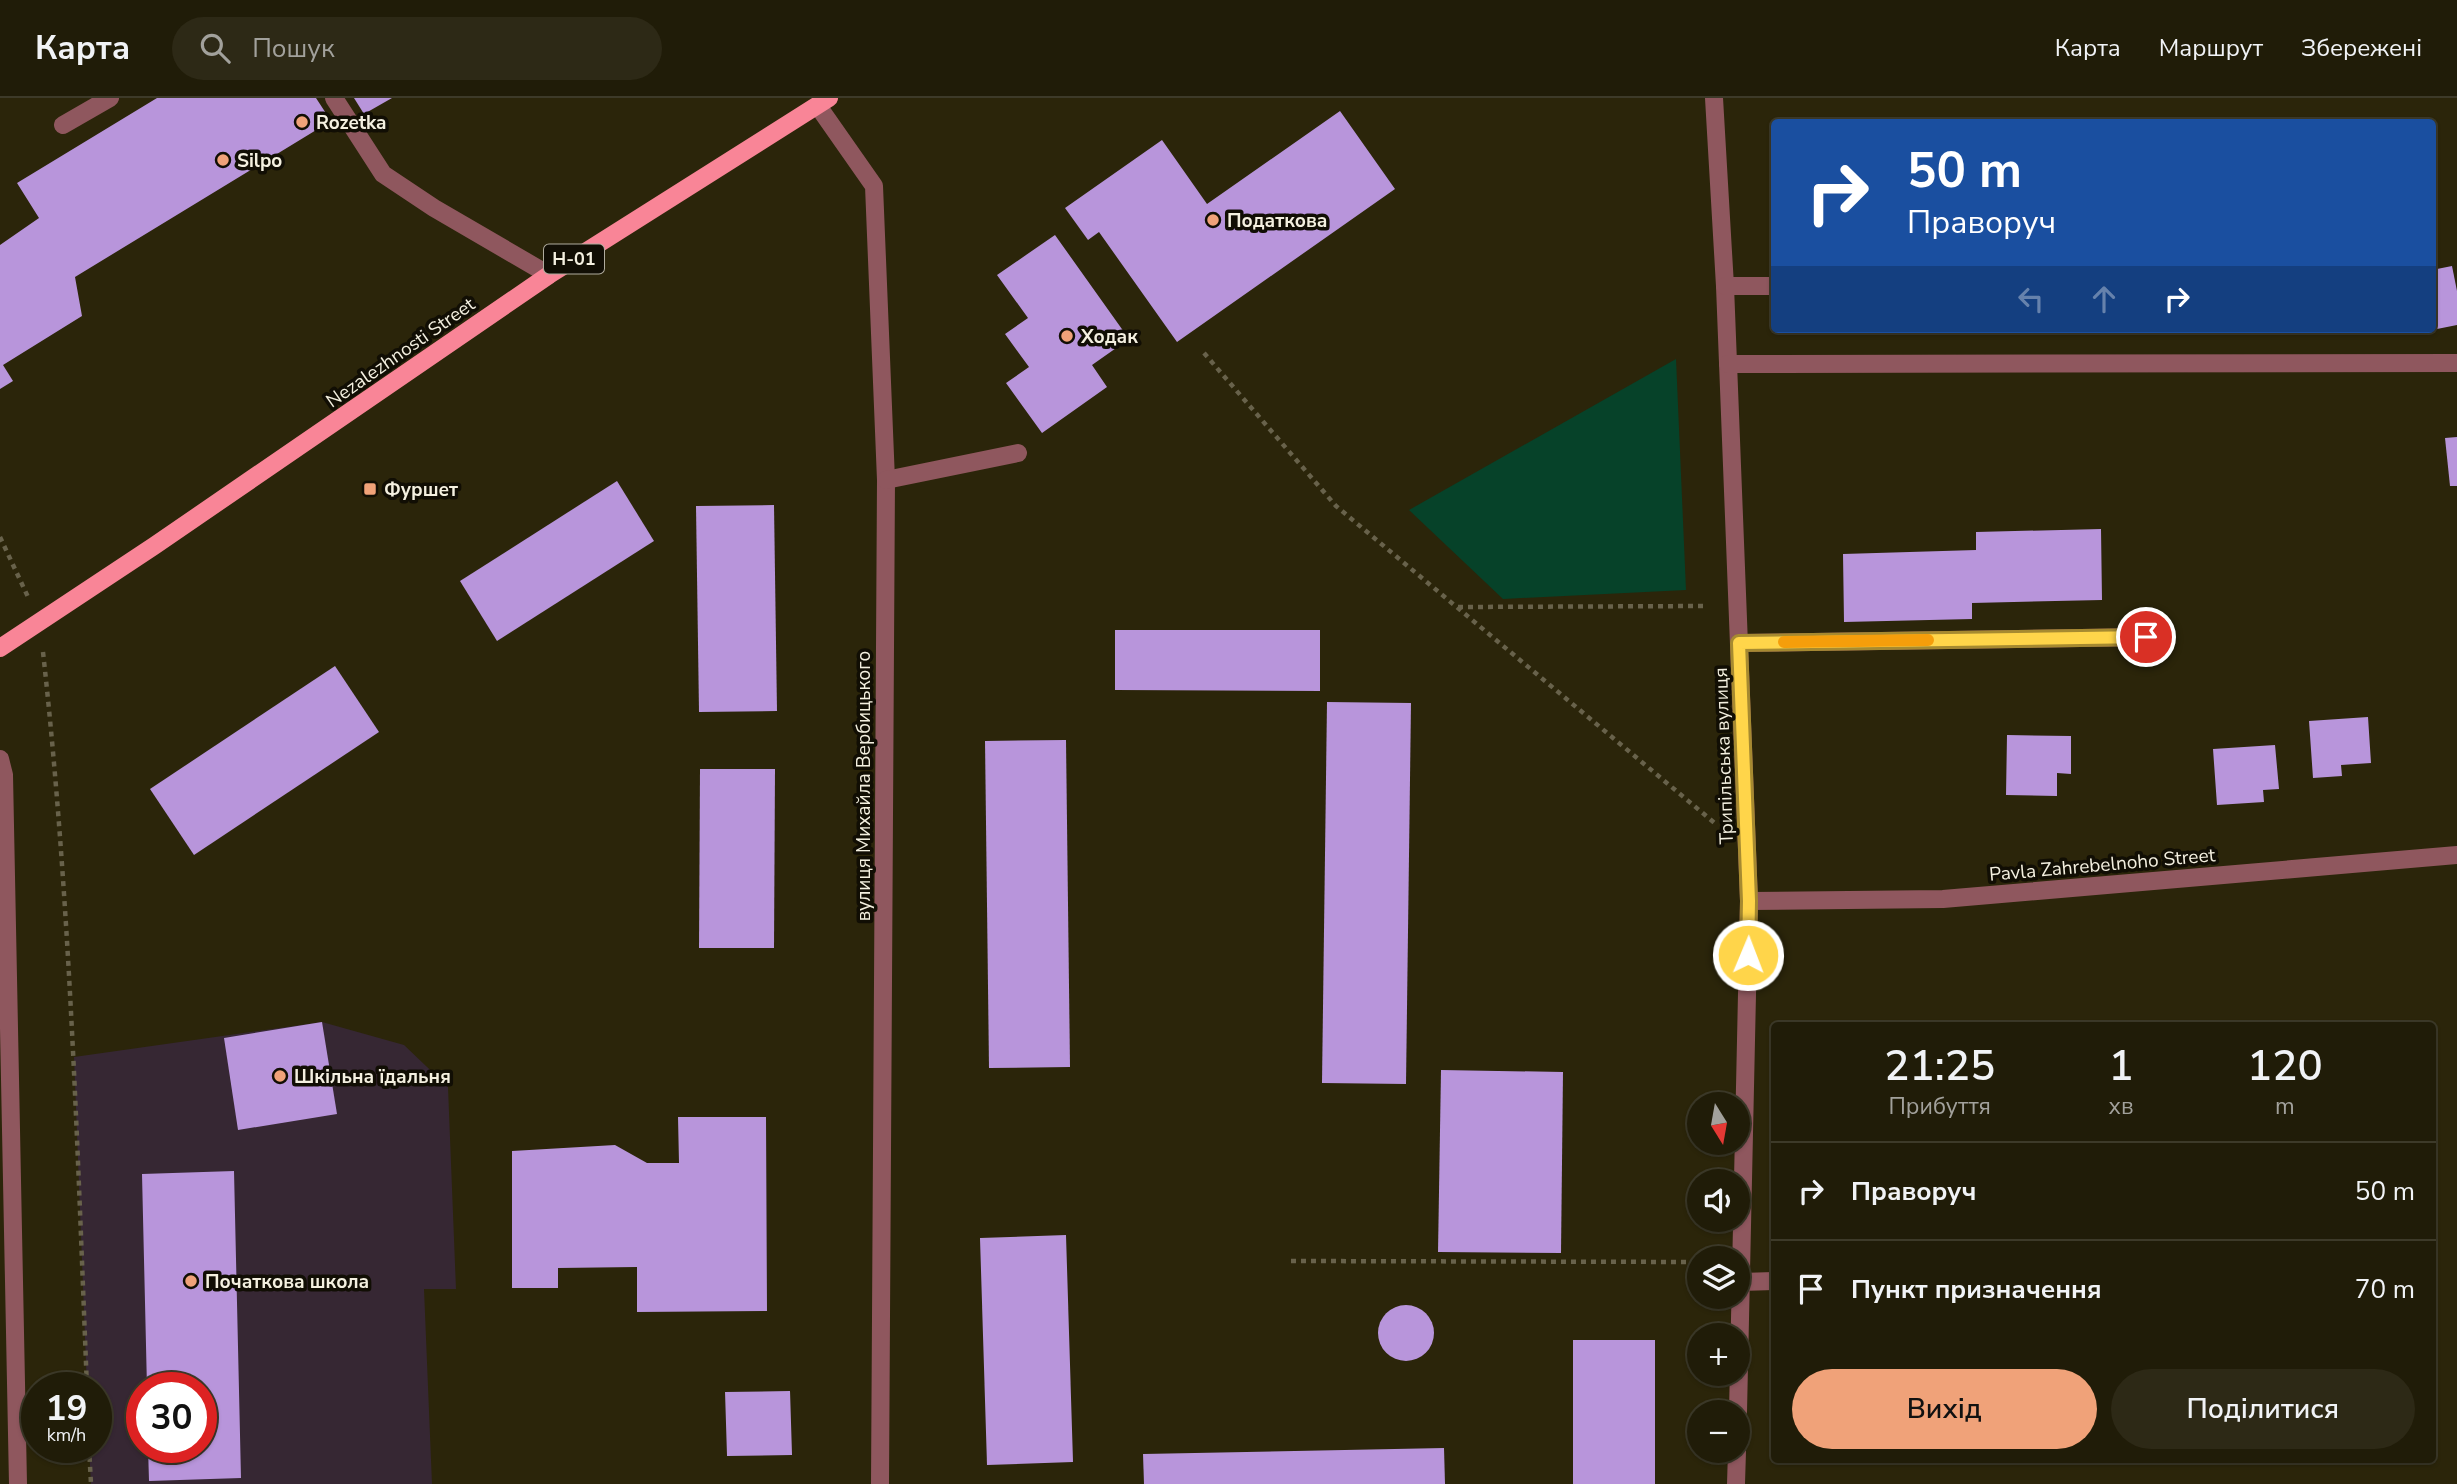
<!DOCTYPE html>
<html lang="uk">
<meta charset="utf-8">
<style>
body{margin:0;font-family:"Nunito Sans",sans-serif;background:#2d2916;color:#f1f3f6;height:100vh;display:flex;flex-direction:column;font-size:26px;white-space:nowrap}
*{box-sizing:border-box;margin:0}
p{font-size:23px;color:#a2a19c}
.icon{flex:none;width:38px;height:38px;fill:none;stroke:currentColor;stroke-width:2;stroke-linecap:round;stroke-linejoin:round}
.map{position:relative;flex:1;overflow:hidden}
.drawer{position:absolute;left:1771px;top:924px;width:665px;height:441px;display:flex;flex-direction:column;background:#201c08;border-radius:7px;box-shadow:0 2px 5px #0004,0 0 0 2px #3d3a29}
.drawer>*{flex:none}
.top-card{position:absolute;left:1771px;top:21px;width:665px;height:214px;border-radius:7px;box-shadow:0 2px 5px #0004,0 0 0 2px #3d3a29;background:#1a4fa0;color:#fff;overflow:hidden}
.needle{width:46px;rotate:169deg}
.controls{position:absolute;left:1687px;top:994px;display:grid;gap:14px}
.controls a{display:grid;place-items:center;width:63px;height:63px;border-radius:50%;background:#201c08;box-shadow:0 2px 5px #0004,0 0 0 2px #3d3a29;font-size:35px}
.speed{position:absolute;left:21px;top:1274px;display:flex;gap:14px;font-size:35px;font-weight:700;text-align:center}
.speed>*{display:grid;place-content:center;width:91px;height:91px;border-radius:50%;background:#201c08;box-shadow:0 2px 5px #0004,0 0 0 2px #3d3a29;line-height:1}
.speed small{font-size:18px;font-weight:400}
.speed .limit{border:10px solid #d22;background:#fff;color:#111}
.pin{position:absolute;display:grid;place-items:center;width:60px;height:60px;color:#fff;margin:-30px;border:4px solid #fff;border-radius:50%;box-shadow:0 2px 7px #0007}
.me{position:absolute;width:77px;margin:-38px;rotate:1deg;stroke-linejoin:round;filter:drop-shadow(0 0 5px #0008)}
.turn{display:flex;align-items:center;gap:24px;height:147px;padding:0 21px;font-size:32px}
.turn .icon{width:91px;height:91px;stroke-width:2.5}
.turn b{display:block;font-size:49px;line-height:60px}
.lanes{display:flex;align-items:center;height:66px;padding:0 21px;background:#0003;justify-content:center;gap:35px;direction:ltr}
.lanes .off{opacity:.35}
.eta{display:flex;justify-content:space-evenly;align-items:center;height:119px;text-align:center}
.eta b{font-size:42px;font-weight:600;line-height:49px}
.cta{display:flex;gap:14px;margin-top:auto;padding:14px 21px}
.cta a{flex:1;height:80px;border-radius:42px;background:#f0a279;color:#111;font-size:28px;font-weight:600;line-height:80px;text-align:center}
.cta a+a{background:#2d2916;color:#f1f3f6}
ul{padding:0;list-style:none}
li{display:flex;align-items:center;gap:21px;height:98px;padding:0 21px;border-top:2px solid #3d3a29}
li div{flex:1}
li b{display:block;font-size:26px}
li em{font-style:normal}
header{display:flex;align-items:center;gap:42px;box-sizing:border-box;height:98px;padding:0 35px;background:#201c08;border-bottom:2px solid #3d3a29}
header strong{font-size:33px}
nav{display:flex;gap:38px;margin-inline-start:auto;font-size:24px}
.search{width:490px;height:63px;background:#2d2916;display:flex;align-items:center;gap:18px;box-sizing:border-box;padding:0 24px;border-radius:38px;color:#a2a19c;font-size:26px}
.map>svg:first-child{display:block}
</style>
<header>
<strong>Карта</strong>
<div class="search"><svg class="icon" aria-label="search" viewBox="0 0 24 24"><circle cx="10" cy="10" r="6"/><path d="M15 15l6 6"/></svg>Пошук</div>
<nav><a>Карта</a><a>Маршрут</a><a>Збережені</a></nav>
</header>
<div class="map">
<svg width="2457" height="1386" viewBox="0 0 2457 1386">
<rect width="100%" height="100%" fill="#2b250a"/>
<path fill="#362733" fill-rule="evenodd" d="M322,924L404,947L448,989L456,1191H424L432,1386H91L89,1349H96V1290H87L74,959ZM142,1290H201V1349H142Z"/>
<polygon fill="#064229" points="1676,261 1686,492 1503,501 1409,412"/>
<g fill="#b895db">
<polygon points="157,0 316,0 331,23 75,179 82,218 3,267 13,283 0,291 0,147 39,120 17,85"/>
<polygon points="354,0 392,0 364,16"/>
<polygon points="1340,13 1395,91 1177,244 1099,134 1088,142 1065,110 1162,42 1207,106"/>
<polygon points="1055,137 1129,241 1092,267 1107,289 1042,335 1006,285 1029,269 1005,236 1028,220 997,177"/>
<polygon points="2452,168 2457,193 2457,227 2432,232 2432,172"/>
<polygon points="2457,339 2457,388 2450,388 2445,340"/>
<polygon points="617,383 654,443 497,543 460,483"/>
<polygon points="774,407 777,613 699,614 696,408"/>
<polygon points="2101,431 2102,502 1972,505 1972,521 1844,524 1843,456 1976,452 1976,434"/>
<polygon points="1115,532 1320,532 1320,593 1115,592"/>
<polygon points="335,568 379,634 194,757 150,691"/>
<polygon points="1327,604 1411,605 1406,986 1322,985"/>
<polygon points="2368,619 2371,665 2341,667 2342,678 2313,680 2309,623"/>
<polygon points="2007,637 2071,638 2071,676 2057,675 2057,698 2006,697"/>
<polygon points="1066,642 1070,969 989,970 985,643"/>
<polygon points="2275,647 2279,691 2263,692 2264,704 2217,707 2213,651"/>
<polygon points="700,671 775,671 774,850 699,850"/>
<polygon points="322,924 337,1016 238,1032 224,940"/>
<polygon points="1441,972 1563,974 1561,1155 1438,1154"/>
<polygon points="678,1019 766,1019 767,1213 637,1214 637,1169 558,1170 558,1190 512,1190 512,1053 615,1047 647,1065 679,1065"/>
<polygon points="234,1073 241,1380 149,1383 148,1349 201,1349 201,1290 147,1290 142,1076"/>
<polygon points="1066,1137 1073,1364 987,1367 980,1140"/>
<circle cx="1406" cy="1235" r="28"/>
<rect x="1573" y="1242" width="82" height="144"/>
<polygon points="790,1293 792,1357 727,1358 725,1294"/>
<polygon points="1444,1350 1445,1386 1144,1386 1143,1356"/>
</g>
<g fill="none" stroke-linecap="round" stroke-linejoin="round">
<g stroke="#68624b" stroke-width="4.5" stroke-dasharray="5 5" stroke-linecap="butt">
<polyline points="1204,255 1336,408 1717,727"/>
<polyline points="0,439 28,499"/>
<polyline points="1458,509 1708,508"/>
<path d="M43,554C70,798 77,1044 87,1290"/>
<polyline points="1291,1163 1699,1164"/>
<polyline points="89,1349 91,1386"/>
</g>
<g stroke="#8f575e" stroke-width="18">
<polyline points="334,0 383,76 434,110 549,177"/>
<polyline points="1714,0 1725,188 1749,803 1738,1314"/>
<polyline points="818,8 874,88 886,382 880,1386"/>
<polyline points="63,27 110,0"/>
<polyline points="1725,188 1774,188"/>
<polyline points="1728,266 2457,265"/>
<polyline points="886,382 1018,355"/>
<polyline points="1739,545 2146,539"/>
<polyline points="0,661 4,677 18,1386"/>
<polyline points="1749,803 1943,801 2457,757"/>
<polyline points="1741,1184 1774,1183"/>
<polyline points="1736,1386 1737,1353"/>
</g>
<polyline stroke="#f98597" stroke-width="18" points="0,550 154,448 549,177 829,0"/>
</g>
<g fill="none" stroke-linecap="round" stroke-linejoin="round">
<g stroke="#a68a30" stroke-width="18">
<polyline id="route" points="1748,857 1749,803 1739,545 2146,539"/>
</g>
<use href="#route" stroke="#ffd54a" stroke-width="12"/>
<polyline stroke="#f59e0b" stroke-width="12" points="1784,544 1928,542"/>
</g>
<g fill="#f0a279" stroke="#110e04" stroke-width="2.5">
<circle cx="302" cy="24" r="7"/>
<circle cx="223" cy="62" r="7"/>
<circle cx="1213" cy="122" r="7"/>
<circle cx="1067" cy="238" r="7"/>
<rect x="363" y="384" width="14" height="14" rx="3.5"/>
<circle cx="280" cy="978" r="7"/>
<circle cx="191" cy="1183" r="7"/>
</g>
<g text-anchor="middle" stroke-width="7" stroke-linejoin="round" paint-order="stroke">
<rect fill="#110e04" stroke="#b0ac9e" stroke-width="2" x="544" y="146.5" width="60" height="29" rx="5"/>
<g font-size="18" font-weight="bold" fill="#f4f0e0">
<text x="574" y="167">Н-01</text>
</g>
<g font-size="19" font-weight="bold" fill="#f4f0e0" stroke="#110e04" text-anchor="start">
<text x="316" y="31">Rozetka</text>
<text x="237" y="69">Silpo</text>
<text x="1227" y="129">Податкова</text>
<text x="1081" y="245">Ходак</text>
<text x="384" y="398">Фуршет</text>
<text x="294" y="985">Шкільна їдальня</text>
<text x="205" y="1190">Початкова школа</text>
</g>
<g font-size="19" fill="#f4f0e0" stroke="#110e04">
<text transform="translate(400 254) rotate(-35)" y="7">Nezalezhnosti Street</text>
<text transform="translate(1723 658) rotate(-92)" y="7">Трипільська вулиця</text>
<text transform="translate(863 688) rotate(-90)" y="7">вулиця Михайла Вербицького</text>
<text transform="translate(2102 766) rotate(-5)" y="7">Pavla Zahrebelnoho Street</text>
</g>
</g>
</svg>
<div class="controls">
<a><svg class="needle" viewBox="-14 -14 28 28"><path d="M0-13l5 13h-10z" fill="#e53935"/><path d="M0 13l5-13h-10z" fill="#a2a19c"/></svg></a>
<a><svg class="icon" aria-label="sound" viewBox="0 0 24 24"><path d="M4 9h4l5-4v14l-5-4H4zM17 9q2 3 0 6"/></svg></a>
<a><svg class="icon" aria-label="layers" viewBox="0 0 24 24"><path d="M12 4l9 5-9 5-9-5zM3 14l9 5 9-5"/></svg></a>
<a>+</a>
<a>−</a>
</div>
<div class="speed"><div>19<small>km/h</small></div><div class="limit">30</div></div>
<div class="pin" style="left:2146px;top:539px;background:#d93025"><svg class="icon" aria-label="arrive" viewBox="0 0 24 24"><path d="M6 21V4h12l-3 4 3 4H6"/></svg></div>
<svg class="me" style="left:1748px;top:857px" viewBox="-20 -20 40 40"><circle r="17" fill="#ffd54a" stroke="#fff" stroke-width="3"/><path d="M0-11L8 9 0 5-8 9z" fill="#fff"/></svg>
<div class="top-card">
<div class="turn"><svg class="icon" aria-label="right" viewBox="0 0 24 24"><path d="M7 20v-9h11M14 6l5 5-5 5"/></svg><div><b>50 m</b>Праворуч</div></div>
<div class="lanes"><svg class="icon off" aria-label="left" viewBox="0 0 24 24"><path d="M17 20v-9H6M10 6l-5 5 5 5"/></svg><svg class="icon off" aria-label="ahead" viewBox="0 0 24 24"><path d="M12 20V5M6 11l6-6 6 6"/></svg><svg class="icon" aria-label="right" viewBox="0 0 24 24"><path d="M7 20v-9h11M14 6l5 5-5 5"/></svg></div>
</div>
<section class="drawer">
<div class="eta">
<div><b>21:25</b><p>Прибуття</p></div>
<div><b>1</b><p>хв</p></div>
<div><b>120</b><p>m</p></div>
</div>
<ul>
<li><svg class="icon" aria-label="right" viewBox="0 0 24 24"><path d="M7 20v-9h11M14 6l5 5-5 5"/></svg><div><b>Праворуч</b></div><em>50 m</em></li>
<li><svg class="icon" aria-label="arrive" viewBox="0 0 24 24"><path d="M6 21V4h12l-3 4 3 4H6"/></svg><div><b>Пункт призначення</b></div><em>70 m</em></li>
</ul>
<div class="cta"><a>Вихід</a><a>Поділитися</a></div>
</section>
</div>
